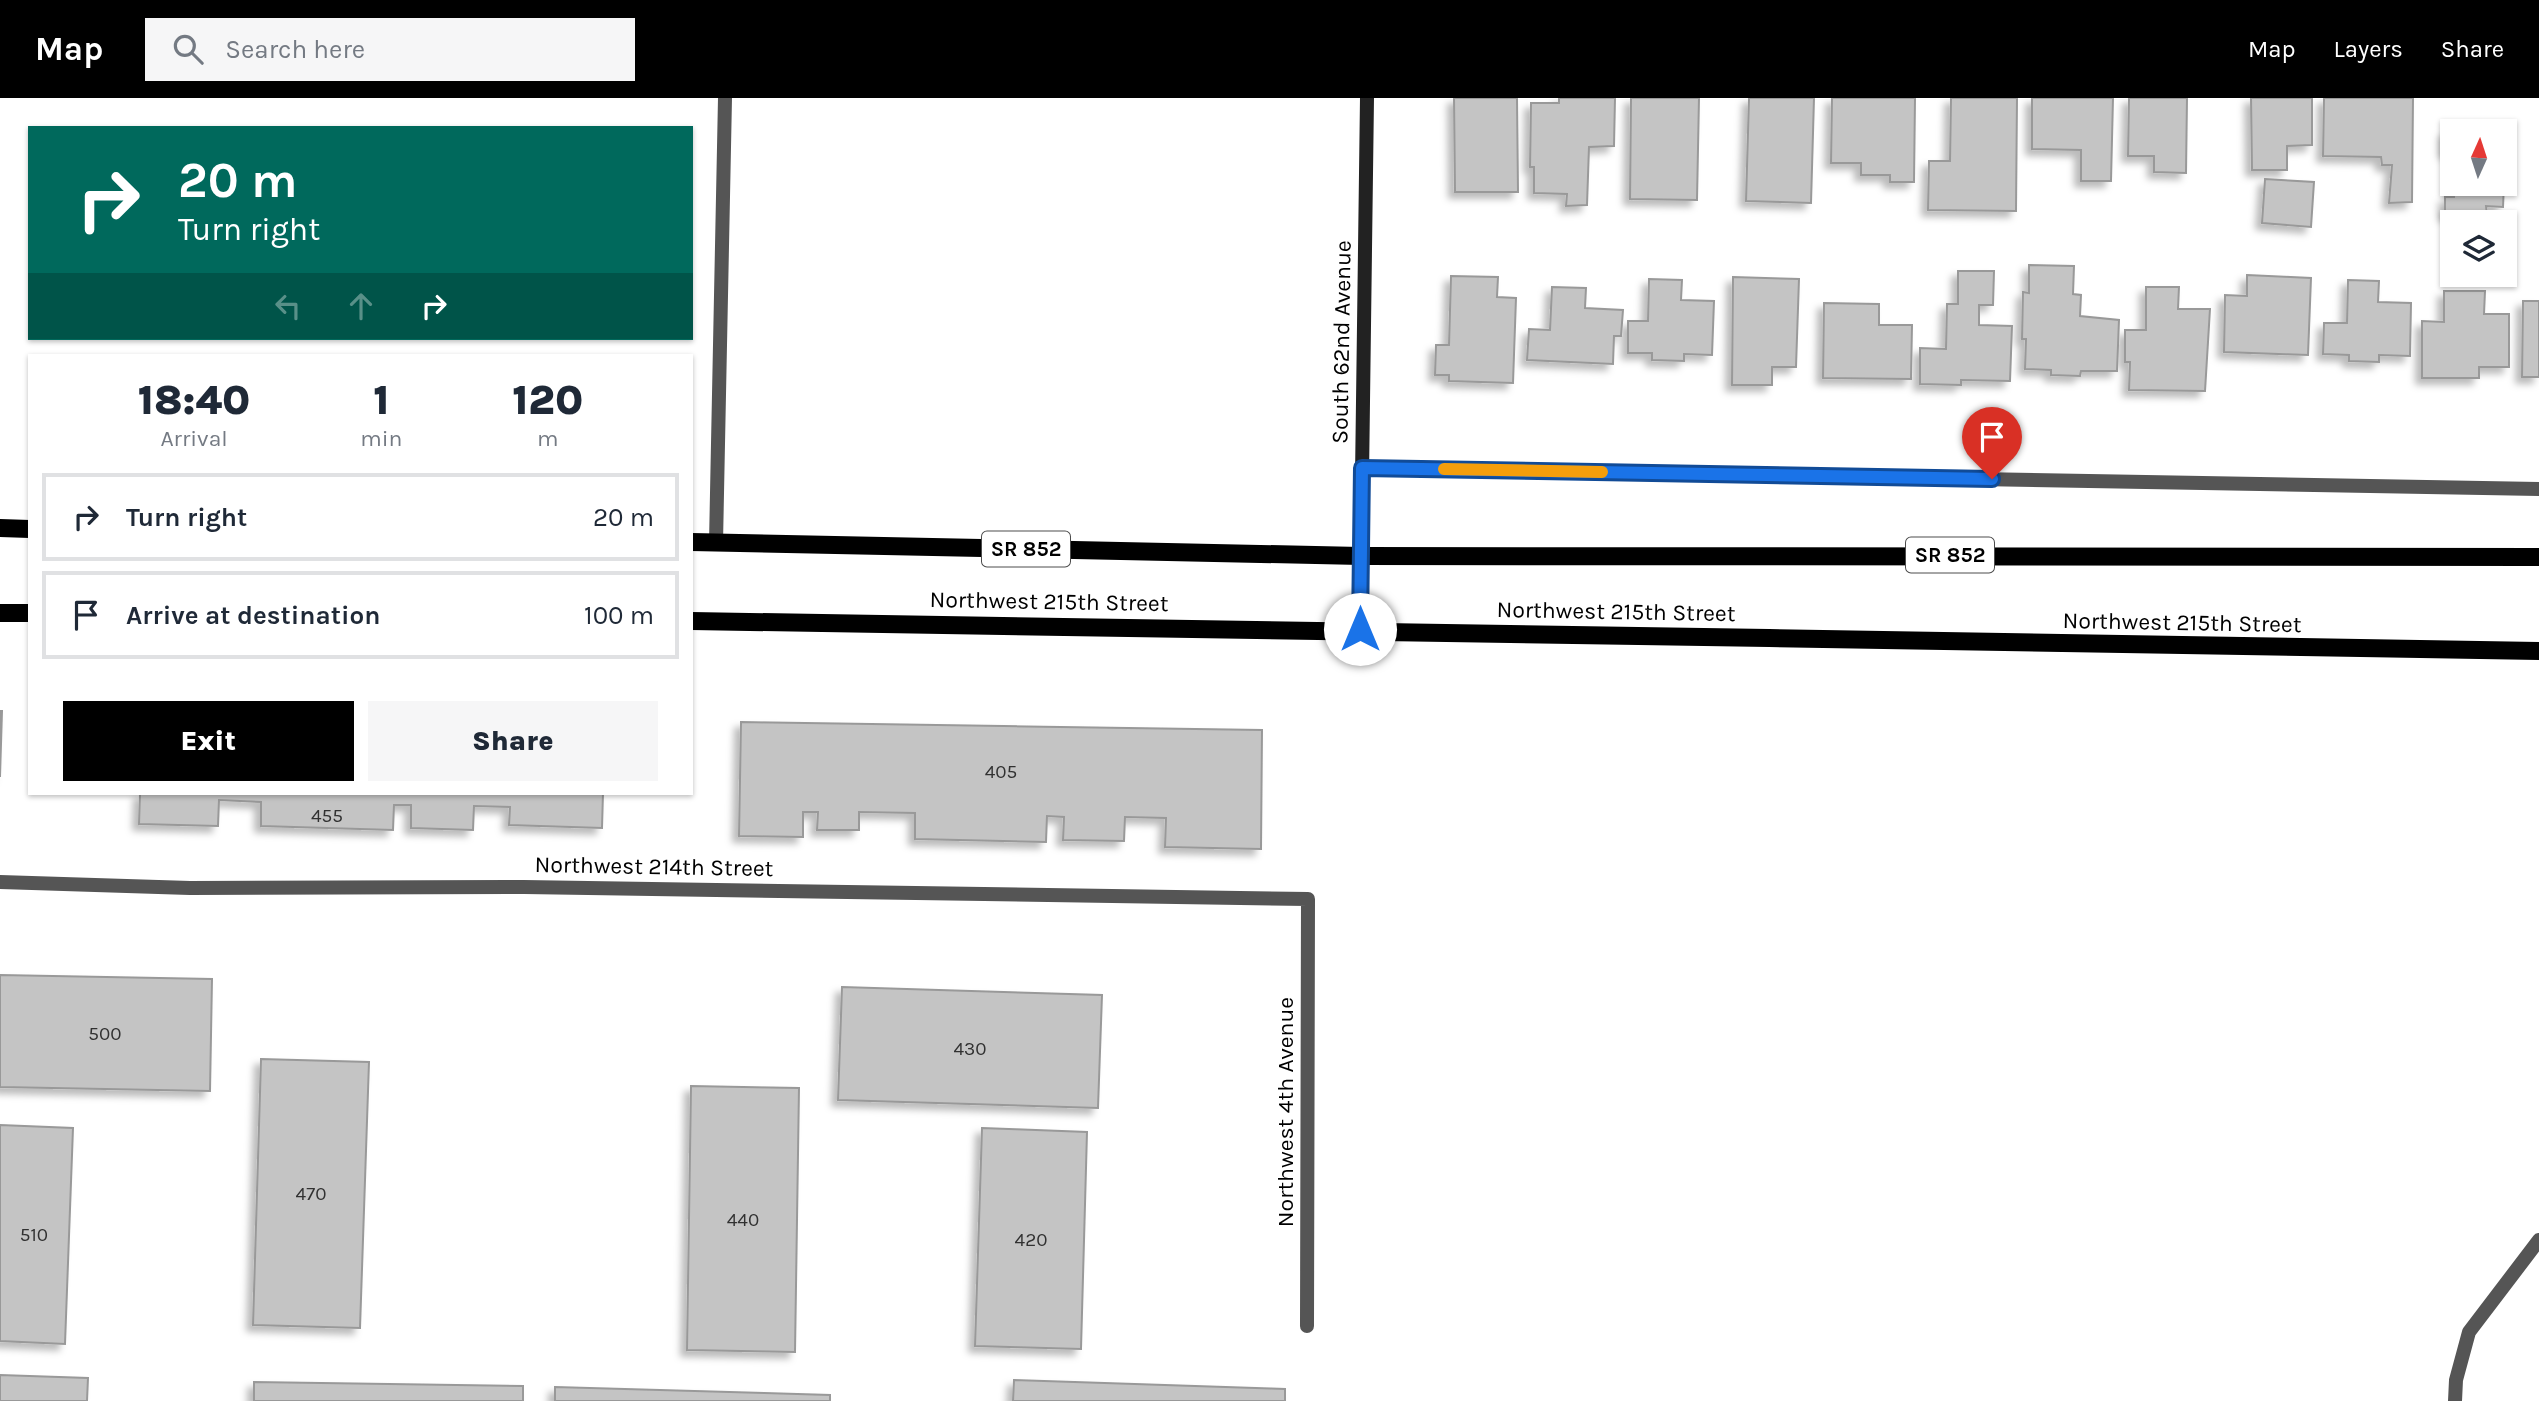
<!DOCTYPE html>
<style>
body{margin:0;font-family:Karla,sans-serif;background:#f6f6f7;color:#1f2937;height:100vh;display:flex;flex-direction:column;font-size:26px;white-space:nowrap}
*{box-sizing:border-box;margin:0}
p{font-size:23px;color:#747a83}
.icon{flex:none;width:38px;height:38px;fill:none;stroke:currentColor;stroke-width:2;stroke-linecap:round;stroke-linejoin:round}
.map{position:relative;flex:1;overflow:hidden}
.side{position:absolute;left:28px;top:256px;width:665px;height:441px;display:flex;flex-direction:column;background:#fff;border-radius:0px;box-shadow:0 2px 5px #0004}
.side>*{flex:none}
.banner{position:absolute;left:28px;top:28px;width:665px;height:214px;border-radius:0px;box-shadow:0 2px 5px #0004;background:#00695c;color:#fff;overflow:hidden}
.needle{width:46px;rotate:3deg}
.tools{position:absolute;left:2440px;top:21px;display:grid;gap:14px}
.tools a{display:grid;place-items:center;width:77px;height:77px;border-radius:0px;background:#fff;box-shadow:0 2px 5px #0004;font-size:35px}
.pin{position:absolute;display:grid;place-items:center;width:60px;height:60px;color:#fff;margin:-72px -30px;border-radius:50% 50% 50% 0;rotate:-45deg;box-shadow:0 0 7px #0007}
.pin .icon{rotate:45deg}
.me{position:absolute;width:77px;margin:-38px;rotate:0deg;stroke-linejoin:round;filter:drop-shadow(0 0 5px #0008)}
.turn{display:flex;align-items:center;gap:24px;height:147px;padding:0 35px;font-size:32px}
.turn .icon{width:91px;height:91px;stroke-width:2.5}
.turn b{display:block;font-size:49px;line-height:60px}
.lanes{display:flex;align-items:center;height:66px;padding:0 35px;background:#0003;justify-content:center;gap:35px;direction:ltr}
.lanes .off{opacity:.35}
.eta{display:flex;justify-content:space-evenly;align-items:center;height:119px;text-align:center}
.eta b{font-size:42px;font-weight:800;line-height:49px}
.action{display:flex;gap:14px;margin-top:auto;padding:14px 35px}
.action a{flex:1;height:80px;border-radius:0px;background:#000;color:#fff;font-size:28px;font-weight:800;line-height:80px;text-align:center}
.action a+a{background:#f6f6f7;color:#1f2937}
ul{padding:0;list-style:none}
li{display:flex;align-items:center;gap:21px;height:88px;margin:0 14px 10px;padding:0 21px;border:4px solid #e0e1e3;border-radius:0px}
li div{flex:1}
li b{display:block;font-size:26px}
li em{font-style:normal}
header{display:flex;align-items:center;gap:42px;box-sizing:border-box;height:98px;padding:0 35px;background:#000;color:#fff}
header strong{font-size:33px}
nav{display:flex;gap:38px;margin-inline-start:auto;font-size:24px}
.search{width:490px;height:63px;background:#f6f6f7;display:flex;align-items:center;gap:18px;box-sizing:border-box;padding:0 24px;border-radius:0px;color:#747a83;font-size:26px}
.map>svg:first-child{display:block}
</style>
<header>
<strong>Map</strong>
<div class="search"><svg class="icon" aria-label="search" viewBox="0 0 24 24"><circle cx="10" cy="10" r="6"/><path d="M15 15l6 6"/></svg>Search here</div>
<nav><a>Map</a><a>Layers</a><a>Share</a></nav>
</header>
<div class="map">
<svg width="2539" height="1303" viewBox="0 0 2539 1303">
<defs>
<filter id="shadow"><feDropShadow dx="-6" dy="6" stdDeviation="3.5" flood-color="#0004"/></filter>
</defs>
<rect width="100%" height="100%" fill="#fff"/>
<g fill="#c4c4c4" stroke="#999" stroke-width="2" filter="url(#shadow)">
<polygon points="1454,0 1517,0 1518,94 1455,94"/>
<polygon points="1559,0 1615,0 1614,48 1589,49 1587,107 1566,108 1567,96 1534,95 1534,69 1530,69 1531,5 1559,5"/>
<polygon points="1631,0 1699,0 1697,102 1630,101"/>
<polygon points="1749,0 1814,0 1811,105 1746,103"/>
<polygon points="1832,0 1915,0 1914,84 1890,84 1890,77 1861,77 1861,65 1831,65"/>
<polygon points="1951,0 2017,0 2016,113 1928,112 1929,63 1950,63"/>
<polygon points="2032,0 2113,0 2111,83 2081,83 2081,52 2032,51"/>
<polygon points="2129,0 2187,0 2186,75 2154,74 2154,58 2128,58"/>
<polygon points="2251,0 2312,0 2312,47 2287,48 2287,72 2252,72"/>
<polygon points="2324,0 2413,0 2412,104 2389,105 2392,67 2382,67 2381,59 2323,58"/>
<polygon points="2445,33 2452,33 2452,55 2445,54"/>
<polygon points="2265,81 2314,84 2311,129 2262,125"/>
<polygon points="2454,86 2504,86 2503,109 2486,108 2487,117 2445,117 2445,99 2454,99"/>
<polygon points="2029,167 2074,168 2073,196 2081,197 2080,218 2119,222 2117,273 2081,273 2080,278 2051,277 2051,272 2025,271 2026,241 2022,241 2023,194 2029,195"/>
<polygon points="1958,173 1994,173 1993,207 1979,207 1979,227 2012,228 2010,283 1961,282 1961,287 1920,286 1920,250 1946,251 1947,206 1958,206"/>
<polygon points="2247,177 2311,180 2308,257 2224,254 2225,197 2247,198"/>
<polygon points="1451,178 1498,179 1497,199 1516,200 1513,285 1449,283 1449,277 1435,277 1436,247 1449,247"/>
<polygon points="1733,179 1799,181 1796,269 1772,269 1772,287 1732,287"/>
<polygon points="1649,181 1682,182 1681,202 1714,203 1712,257 1684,256 1684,263 1652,262 1652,255 1628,255 1628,223 1648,223"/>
<polygon points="2348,182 2379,183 2378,204 2411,205 2410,258 2379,257 2379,264 2349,263 2349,257 2323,256 2324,225 2347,225"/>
<polygon points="1552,189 1586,190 1585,210 1623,212 1621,238 1614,238 1613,266 1527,262 1529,231 1550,232"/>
<polygon points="2146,189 2179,189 2178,211 2210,211 2205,293 2129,292 2130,264 2125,264 2125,232 2146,232"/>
<polygon points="2444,193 2485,193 2484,216 2509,216 2509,269 2479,269 2479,280 2422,280 2422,223 2444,224"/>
<polygon points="2523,203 2539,203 2539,279 2522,279"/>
<polygon points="1824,205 1879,206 1879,227 1912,227 1911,281 1823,280"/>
<polygon points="0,613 2,613 0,679"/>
<polygon points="741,624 1262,632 1261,751 1165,749 1166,720 1125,719 1124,743 1063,742 1064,719 1047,718 1046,744 915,741 915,715 859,714 859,732 817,732 818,714 803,714 803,739 739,738"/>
<polygon points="140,695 603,695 602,730 509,727 510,709 474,708 473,732 411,730 411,707 394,707 393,732 261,728 261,704 219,702 218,728 139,726"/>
<polygon points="0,877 212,881 210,993 0,989"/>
<polygon points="842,889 1102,897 1098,1010 838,1002"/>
<polygon points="261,961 369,964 360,1230 253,1227"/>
<polygon points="691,988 799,990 795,1254 687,1252"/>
<polygon points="0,1027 73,1030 65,1246 0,1243"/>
<polygon points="982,1030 1087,1034 1081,1251 975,1248"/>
<polygon points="0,1277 88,1280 87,1303 0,1303"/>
<polygon points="1014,1282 1285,1291 1285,1303 1013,1303"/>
<polygon points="254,1284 523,1288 523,1303 254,1303"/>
<polygon points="555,1289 830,1297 830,1303 555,1303"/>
</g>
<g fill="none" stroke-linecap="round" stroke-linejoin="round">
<g stroke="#555" stroke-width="14">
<polyline points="1362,370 2539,391"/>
<polyline points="716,445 725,0"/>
<polyline points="2455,1303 2456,1282 2469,1234 2539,1142"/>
</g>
<polyline stroke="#555" stroke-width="14" points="0,784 190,790 524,789 1308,801 1307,1228"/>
<polyline stroke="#222" stroke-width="14" points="1360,531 1367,0"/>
<g stroke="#000" stroke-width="18">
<polyline points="0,430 30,431"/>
<polyline points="691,444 1361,458 2539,459"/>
<polyline points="0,515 30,515"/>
<path d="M691,523C1307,530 1923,544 2539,553"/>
</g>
</g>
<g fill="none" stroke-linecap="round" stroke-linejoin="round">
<g stroke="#114b97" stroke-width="18">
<polyline id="route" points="1360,531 1362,370 1992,381"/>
</g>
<use href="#route" stroke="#1a73e8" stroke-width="12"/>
<polyline stroke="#f59e0b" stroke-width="12" points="1444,371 1602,374"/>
</g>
<g text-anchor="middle" stroke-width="6" stroke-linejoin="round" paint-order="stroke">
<g font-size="19" fill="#313131">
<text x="1001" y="680">405</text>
<text x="327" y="724">455</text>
<text x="105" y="942">500</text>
<text x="970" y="957">430</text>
<text x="311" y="1102">470</text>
<text x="743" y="1128">440</text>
<text x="34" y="1143">510</text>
<text x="1031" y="1148">420</text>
</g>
<g fill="#fff" stroke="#4c4c4c" stroke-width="2">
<rect x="982" y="433.5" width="88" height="35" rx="5"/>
<rect x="1906" y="439.5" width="88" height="35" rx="5"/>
</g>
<g font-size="21" font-weight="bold" fill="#000">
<text x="1026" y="458">SR 852</text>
<text x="1950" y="464">SR 852</text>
</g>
<g font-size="23" fill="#000" stroke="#fff">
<text transform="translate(1341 244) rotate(-89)" y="8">South 62nd Avenue</text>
<text transform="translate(1049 503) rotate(1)" y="8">Northwest 215th Street</text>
<text transform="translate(1616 513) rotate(1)" y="8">Northwest 215th Street</text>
<text transform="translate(2182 524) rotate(1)" y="8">Northwest 215th Street</text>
<text transform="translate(654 768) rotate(1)" y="8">Northwest 214th Street</text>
<text transform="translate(1285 1014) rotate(-90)" y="8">Northwest 4th Avenue</text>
</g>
</g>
</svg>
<div class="tools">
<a><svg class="needle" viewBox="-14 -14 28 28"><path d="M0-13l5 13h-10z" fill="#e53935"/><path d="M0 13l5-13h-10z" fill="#747a83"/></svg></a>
<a><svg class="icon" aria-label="layers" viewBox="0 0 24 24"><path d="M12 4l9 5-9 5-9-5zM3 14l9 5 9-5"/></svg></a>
</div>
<div class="pin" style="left:1992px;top:381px;background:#d93025"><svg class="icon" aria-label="arrive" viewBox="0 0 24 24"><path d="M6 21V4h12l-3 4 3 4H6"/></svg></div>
<svg class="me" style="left:1360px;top:531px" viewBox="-20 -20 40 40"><circle r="19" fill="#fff"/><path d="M0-13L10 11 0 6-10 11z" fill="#1a73e8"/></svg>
<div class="banner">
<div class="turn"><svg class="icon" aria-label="right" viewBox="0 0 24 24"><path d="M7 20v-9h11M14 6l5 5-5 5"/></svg><div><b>20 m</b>Turn right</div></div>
<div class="lanes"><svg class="icon off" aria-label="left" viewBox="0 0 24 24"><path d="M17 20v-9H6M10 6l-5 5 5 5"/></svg><svg class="icon off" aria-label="ahead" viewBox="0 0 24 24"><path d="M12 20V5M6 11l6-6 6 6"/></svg><svg class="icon" aria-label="right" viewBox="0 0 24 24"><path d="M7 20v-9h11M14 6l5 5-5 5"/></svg></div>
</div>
<section class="side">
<div class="eta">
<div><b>18:40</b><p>Arrival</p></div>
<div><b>1</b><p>min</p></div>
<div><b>120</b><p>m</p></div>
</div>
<ul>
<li><svg class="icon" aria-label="right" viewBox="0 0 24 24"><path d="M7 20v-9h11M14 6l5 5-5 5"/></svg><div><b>Turn right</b></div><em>20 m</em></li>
<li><svg class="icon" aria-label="arrive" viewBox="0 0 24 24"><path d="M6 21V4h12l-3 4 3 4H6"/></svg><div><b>Arrive at destination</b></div><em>100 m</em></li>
</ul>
<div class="action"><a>Exit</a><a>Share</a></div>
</section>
</div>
